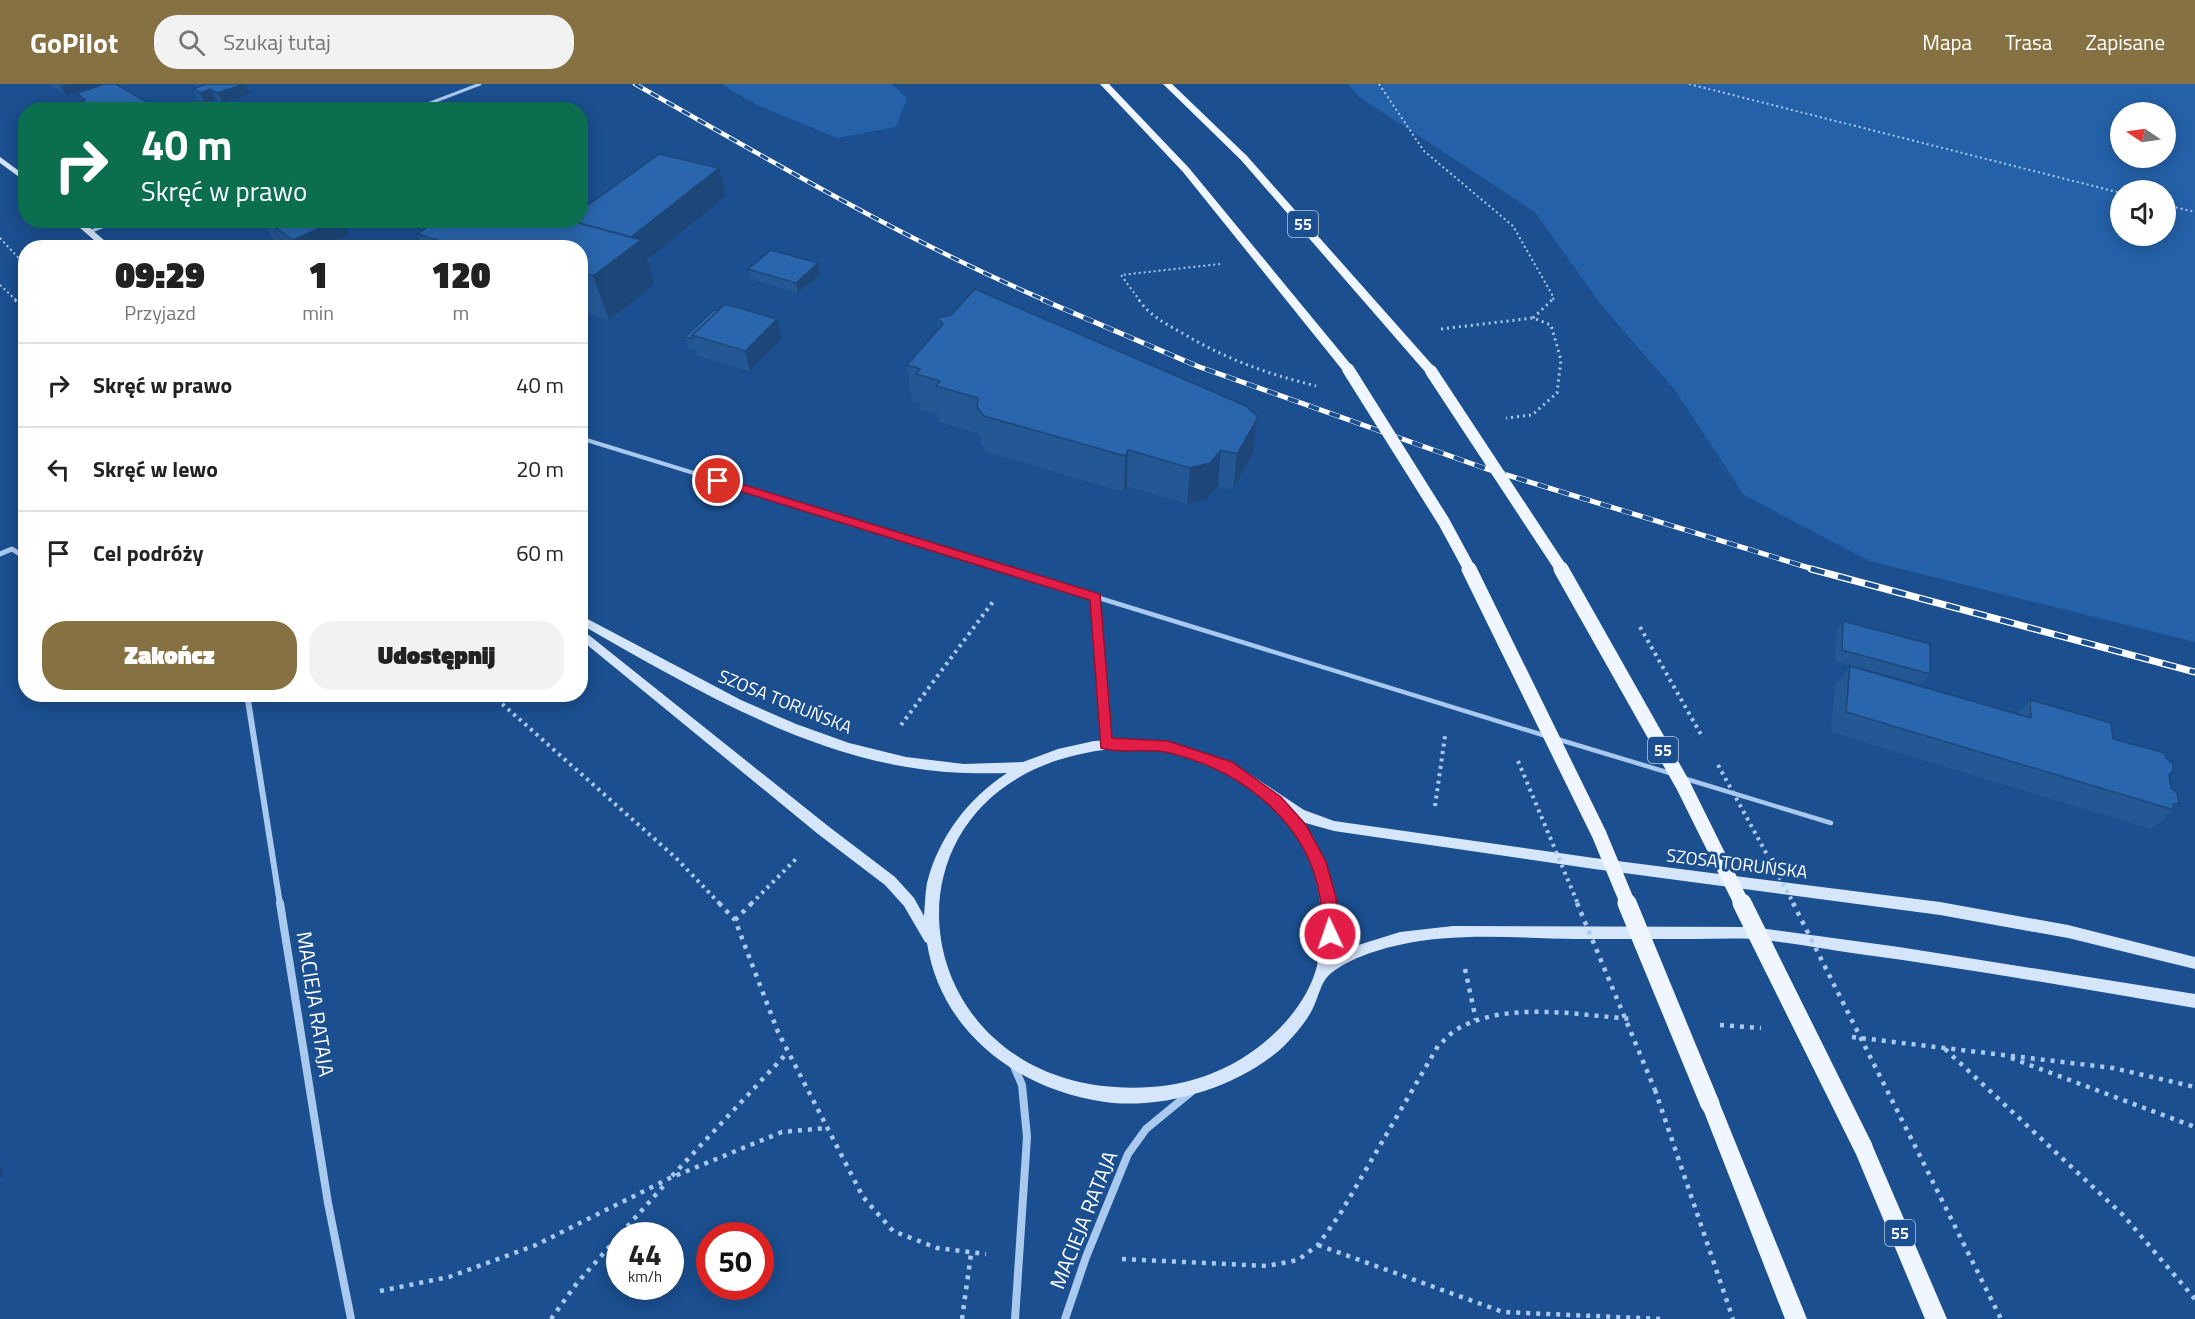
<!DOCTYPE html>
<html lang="pl">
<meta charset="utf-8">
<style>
body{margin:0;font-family:"Titillium Web",sans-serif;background:#f2f2f2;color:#222;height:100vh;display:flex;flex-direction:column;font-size:22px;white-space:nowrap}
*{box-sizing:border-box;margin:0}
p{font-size:20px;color:#767676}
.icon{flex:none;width:33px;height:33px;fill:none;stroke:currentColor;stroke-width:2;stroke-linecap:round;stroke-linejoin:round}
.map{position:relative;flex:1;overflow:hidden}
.side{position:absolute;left:18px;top:156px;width:570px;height:462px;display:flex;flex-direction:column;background:#fff;border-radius:24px;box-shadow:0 3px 15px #0003}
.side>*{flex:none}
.hud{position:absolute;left:18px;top:18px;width:570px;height:126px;border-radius:24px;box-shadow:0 3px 15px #0003;background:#0b6e4f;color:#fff;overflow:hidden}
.needle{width:39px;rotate:283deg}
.fabs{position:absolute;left:2110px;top:18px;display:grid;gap:12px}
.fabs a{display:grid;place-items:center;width:66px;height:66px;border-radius:50%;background:#fff;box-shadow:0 3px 15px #0003;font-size:30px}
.speed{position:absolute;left:606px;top:1138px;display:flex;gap:12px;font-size:30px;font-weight:700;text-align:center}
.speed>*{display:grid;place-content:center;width:78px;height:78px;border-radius:50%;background:#fff;box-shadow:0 3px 15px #0003;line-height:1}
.speed small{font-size:15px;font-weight:400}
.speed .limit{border:9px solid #d22;background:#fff;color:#111}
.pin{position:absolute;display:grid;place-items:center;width:51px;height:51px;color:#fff;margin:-26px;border:3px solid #fff;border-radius:50%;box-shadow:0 2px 6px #0007}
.me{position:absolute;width:66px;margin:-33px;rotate:357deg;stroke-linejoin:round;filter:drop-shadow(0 0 4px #0008)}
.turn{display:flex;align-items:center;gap:21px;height:126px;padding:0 24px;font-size:27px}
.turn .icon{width:78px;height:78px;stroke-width:2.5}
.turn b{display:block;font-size:42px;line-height:51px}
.eta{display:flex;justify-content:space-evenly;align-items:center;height:102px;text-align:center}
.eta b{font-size:36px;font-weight:800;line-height:42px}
.primary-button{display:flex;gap:12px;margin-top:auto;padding:12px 24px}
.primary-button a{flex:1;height:69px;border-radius:24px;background:#857141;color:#fff;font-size:24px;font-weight:800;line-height:69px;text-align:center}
.primary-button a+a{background:#f2f2f2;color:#222}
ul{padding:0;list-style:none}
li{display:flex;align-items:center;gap:18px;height:84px;padding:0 24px;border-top:2px solid #e0e0e0}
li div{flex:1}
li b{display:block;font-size:22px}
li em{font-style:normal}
header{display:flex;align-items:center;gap:36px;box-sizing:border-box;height:84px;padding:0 30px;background:#857141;color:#fff}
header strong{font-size:28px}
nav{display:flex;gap:33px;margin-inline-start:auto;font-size:21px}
.search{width:420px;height:54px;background:#f2f2f2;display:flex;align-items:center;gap:15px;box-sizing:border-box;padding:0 21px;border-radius:24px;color:#767676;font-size:22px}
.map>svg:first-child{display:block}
</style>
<header>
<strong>GoPilot</strong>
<div class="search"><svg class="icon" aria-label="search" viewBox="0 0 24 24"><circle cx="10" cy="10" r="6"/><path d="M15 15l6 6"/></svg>Szukaj tutaj</div>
<nav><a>Mapa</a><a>Trasa</a><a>Zapisane</a></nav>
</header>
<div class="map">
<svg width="2195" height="1235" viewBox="0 0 2195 1235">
<rect width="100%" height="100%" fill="#1b4f8f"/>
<g fill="#2461a8" fill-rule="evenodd">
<polygon points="721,0 892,0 907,14 896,43 837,54 757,21"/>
<path d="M1347,0H2195V558L1869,477L1744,411L1675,306L1602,222L1535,128L1359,13ZM2121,28H2166V74H2121ZM2121,106H2166V152H2121Z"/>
</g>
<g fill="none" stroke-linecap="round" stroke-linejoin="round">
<g stroke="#a9c9ee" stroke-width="2" stroke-dasharray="2 3" stroke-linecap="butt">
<polyline points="1379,0 1424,67 1513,142 1554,214 1551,217"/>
<polyline points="1689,0 2121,109"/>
<polyline points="2166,121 2195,128"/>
<polyline points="0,154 26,182"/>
<polyline points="0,201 17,217"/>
<polyline points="1140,217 1121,191 1220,180"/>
</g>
<g stroke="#a9c9ee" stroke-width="3" stroke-dasharray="2 4" stroke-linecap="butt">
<polyline points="15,216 26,226"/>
<path d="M1139,216C1150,232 1165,239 1182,249C1228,276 1265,289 1316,302"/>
<polyline points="1533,234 1552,216"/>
<polyline points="1441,245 1533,234 1551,241 1561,276 1557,309 1532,331 1506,334"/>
</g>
<g stroke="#a9c9ee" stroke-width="4" stroke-dasharray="3 4.5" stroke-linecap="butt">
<polyline points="491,610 676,774 720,820"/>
<polyline points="901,641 995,515"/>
<polyline points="1435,722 1445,652"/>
<polyline points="751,820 798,773"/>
</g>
<g stroke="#a9c9ee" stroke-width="4.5" stroke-dasharray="4 6" stroke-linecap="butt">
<polyline points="719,819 735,836 778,948 863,1113 893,1147 937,1164 986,1170"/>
<polyline points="735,836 752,819"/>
<polyline points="1465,885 1476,936"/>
<polyline points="1720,941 1761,944"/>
<polyline points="1852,953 2113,984 2195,1003"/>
<polyline points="1945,965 2123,1131 2195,1215"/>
<polyline points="2011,974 2195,1043"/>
<polyline points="1655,1006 1733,1235"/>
<polyline points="1923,1078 2001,1235"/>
<polyline points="672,1092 788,968"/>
<polyline points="1318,1161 1503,1228 1662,1235"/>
<path d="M1122,1175L1267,1182L1298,1176L1318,1161L1340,1130L1438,962C1445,956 1451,948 1459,944C1510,917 1577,931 1632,935"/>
<polyline points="380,1207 449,1193 536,1161 670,1094 782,1048 827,1044"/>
<polyline points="551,1235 577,1199 667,1098"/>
<polyline points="962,1235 971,1170"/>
</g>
<g stroke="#a9c9ee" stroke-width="3">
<polyline points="412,26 480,0"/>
<polyline points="89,148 120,136"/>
</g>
<polyline stroke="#a9c9ee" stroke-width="4" points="580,354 1009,486"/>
<g stroke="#a9c9ee" stroke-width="4.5">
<polyline points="1004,485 1096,513 1106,660"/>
<polyline points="1096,513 1546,652"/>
<polyline points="1557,655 1673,690"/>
<polyline points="1683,694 1831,739"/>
</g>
<polyline stroke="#a9c9ee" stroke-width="5" points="0,470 12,465 26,474"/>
<polyline stroke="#a9c9ee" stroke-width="6" points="247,610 280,820"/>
<g stroke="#a9c9ee" stroke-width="8">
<polyline points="280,819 328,1119 351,1235"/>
<polyline points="1013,980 1022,1001 1027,1053 1015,1235"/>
<polyline points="1065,1235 1086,1173 1128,1070 1146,1045 1191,1008"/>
</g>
<g fill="#d6e6fa" fill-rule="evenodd">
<polygon points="0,73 26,92 26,98 0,79"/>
<polygon points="71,136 81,136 113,164 103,164"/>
<path d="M580,531L741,616L796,640L849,659L906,673L964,680L1023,678L1058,665L1094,657L1130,655L1166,657L1223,675L1248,689L1304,726L1334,737L1594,774L1940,818L2068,841L2195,873V885L2068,854L1940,831L1594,785L1334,747L1302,738C1322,764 1336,800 1336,833C1336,847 1333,861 1332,875L1352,863L1400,848L1453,842L1752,843L1899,863L2195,910V924C2083,905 1971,885 1859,870C1824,865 1788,858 1753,855C1735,854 1715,855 1696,855C1656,855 1616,855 1576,855C1519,854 1454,848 1399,861C1376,866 1345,876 1328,892C1321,899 1318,914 1313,924C1307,937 1293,953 1283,963C1239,1003 1163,1026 1105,1018C1019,1006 941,949 927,859L925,858L904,822L885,801L818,750L580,555V544L828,742L895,793L914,814L924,832C925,821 925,810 927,799C939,752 968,715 1007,689C973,690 940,689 907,683C792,664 680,597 580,540ZM1112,665C1131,665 1150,664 1169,668C1258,685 1330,759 1320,853C1319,863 1319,873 1317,882C1308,917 1281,947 1253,967C1224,988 1187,1001 1151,1003C898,1020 855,691 1112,665Z"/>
</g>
<g fill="#f0f6ff" fill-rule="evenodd">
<polygon points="1100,0 1109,0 1189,84 1352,282 1352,288 1344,288 1183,88"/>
<polygon points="1163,0 1172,0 1247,72 1435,284 1435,290 1427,290 1241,76"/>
<polygon points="1710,1011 1717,1013 1807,1235 1785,1235 1701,1020 1703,1013"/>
<polygon points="1863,1053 1870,1056 1947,1235 1925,1235 1853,1063 1856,1056"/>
</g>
<g stroke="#fff" stroke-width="4.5">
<path id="rail-far2" d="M635,0C770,76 904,156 1047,217"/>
</g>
<g stroke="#fff" stroke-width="5">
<polyline id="rail-far1" points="1043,216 1197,282 1484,384 1816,486"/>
</g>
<g stroke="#fff" stroke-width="7">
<polyline id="rail" points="1811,485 2195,588"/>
</g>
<use href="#rail-far2" stroke="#1b4f8f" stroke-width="3" stroke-dasharray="9" stroke-linecap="butt"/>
<use href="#rail-far1" stroke="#1b4f8f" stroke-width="4" stroke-dasharray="11" stroke-linecap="butt"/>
<use href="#rail" stroke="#1b4f8f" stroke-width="4.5" stroke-dasharray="14" stroke-linecap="butt"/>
<g stroke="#a9c9ee" stroke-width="4" stroke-dasharray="3 4.5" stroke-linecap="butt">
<polyline points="1640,543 1703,654"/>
<polyline points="1518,677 1578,820"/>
<polyline points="1718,681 1794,820"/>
</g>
<g stroke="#a9c9ee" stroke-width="4.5" stroke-dasharray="4 6" stroke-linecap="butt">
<polyline points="1577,819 1655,1006"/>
<polyline points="1793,819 1923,1078"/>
</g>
<g stroke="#f0f6ff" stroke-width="12">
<polyline points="1348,285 1444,438 1470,486"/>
<polyline points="1431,287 1562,486"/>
</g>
<g stroke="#f0f6ff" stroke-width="15">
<polyline points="1469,485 1599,750 1628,820"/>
<polyline points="1561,485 1683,701 1742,820"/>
</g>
<g stroke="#f0f6ff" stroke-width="19">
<polyline points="1627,819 1710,1020"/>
<polyline points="1742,819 1863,1063"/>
</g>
</g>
<g fill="#245895">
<polygon points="50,0 101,0 101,1 67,12"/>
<polygon points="194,0 245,0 250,9 223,19 216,15 205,19 198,15 193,5 197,3"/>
<polygon points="77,9 154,26 87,26"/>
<polygon points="726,112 647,176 655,200 609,236 580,228 580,164 424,164 417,150 580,136"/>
<polygon points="262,136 342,136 349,150 328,160 331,164 285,164 272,154"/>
<polygon points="818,179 820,190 798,209 751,195 748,185"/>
<polygon points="714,226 782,255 750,287 698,272 696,266 688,264 685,253"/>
<polygon points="937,234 1258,333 1253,369 1233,406 1218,402 1207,415 1187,420 1127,402 1124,408 987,368 981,359 980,350 940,338 939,331 921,326 920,320 912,317 907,281 938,245"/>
<polygon points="1843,537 1930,590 1922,600 1835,577 1836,548"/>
<polygon points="1850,582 2017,630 2030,616 2113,655 2166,674 2173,687 2169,691 2171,704 2179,719 2174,723 2174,726 2151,745 1831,648 1835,602"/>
</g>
<g fill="#1d4779">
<polygon points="67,0 101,0 101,1 67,12 60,2"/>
<polygon points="244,0 245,0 250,9 223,19 217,9"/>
<polygon points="210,5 216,15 205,19 200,9"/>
<polygon points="719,84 726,112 647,176 655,200 609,236 593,192 618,164"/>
<polygon points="325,136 342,136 349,150 328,160 331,164 297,164 293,156 315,141"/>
<polygon points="818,179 820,190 798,209 796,199"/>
<polygon points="777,235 782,255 750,287 745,267"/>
<polygon points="1258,333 1253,369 1233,406 1237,370"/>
<polygon points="1128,366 1127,402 1124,408 1125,372"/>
<polygon points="1221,366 1218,402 1207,415 1187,420 1190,384"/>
<polygon points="0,1080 4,1091 0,1094"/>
</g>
<g fill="#2a66ad" stroke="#1d4779" stroke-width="1.5">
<polygon points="105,0 116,0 145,17 154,26 94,26 81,17 85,16 77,9"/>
<polygon points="202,0 244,0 217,9 210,5 200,9 193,5 204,1"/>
<polygon points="659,70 719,84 631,153 568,136 580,136 580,127"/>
<polygon points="264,136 325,136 315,141 320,144 293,156"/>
<polygon points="438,136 568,136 641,156 593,192 580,188 580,164 464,164 417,150"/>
<polygon points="771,166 818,179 796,199 748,185"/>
<polygon points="975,205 1246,322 1258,333 1237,370 1221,366 1210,379 1190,384 1128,366 1125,372 984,332 977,323 978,314 936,302 940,297 916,290 920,285 907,281 943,240 937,234 951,231"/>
<polygon points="725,220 777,235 745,267 692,251"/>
<polygon points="714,226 718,227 692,251 693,255 685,253"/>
<polygon points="1843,537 1930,560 1930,590 1842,566"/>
<polygon points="1850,582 2031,634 2030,616 2111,639 2113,655 2165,669 2166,674 2173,680 2173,687 2169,691 2171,704 2177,709 2179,719 2173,720 2174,726 1846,628"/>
</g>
<path fill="#e11d48" stroke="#92132f" stroke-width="1.5" d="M718,393L1100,510L1112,654L1168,657L1232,678L1281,713L1306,741L1326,778L1336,813L1338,850L1335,855L1330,858L1324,855L1322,850C1321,838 1322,825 1320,814C1309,738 1240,686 1170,669C1148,663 1122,671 1101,664L1090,516L714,399V394Z"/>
<g text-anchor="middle" stroke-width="6" stroke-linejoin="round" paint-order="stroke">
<g fill="#1b4f8f" stroke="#bbcadd" stroke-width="1.5">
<rect x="1288" y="127" width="30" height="26" rx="4.5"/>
<rect x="1648" y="653" width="30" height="26" rx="4.5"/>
<rect x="1885" y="1136" width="30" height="26" rx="4.5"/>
</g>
<g font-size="16" font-weight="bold" fill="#fff">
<text x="1303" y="146">55</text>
<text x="1663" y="672">55</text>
<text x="1900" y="1155">55</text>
</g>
<g font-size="18" fill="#fff" stroke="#1b4f8f">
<text transform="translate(785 618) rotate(22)" y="6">SZOSA TORUŃSKA</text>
<text transform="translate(1737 780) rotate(7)" y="6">SZOSA TORUŃSKA</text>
</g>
<g font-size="21" fill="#fff" stroke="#1b4f8f">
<text transform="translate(315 920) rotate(81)" y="7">MACIEJA RATAJA</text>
<text transform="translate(1084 1136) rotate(-68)" y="7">MACIEJA RATAJA</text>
</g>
</g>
</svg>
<div class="fabs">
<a><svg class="needle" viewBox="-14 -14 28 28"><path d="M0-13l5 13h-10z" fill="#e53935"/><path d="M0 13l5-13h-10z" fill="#767676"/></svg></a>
<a><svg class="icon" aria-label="sound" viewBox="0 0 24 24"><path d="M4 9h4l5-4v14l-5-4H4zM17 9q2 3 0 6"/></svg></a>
</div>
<div class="speed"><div>44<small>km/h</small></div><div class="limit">50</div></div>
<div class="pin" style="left:718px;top:397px;background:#d93025"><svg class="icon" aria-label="arrive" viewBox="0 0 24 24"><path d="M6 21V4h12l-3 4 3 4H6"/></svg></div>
<svg class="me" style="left:1330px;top:850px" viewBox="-20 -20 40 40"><circle r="17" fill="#e11d48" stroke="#fff" stroke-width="3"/><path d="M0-11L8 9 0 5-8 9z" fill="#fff"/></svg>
<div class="hud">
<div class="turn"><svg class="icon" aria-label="right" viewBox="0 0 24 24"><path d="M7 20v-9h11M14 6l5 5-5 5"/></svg><div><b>40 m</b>Skręć w prawo</div></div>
</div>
<section class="side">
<div class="eta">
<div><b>09:29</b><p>Przyjazd</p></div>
<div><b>1</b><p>min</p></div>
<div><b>120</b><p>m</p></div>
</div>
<ul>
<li><svg class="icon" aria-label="right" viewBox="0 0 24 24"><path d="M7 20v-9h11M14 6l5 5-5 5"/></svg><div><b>Skręć w prawo</b></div><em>40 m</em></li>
<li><svg class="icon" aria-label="left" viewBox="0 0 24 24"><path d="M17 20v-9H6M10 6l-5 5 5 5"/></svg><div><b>Skręć w lewo</b></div><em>20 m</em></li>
<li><svg class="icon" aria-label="arrive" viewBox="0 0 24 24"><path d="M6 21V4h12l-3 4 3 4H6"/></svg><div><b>Cel podróży</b></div><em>60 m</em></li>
</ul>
<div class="primary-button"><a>Zakończ</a><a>Udostępnij</a></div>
</section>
</div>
